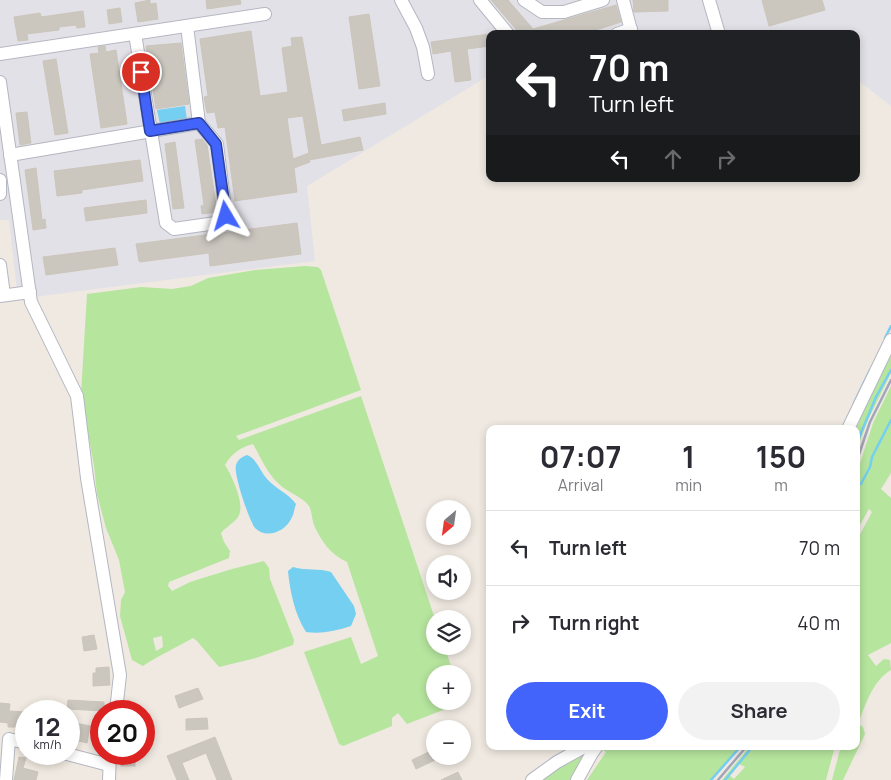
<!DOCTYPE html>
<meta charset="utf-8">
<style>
body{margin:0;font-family:Manrope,sans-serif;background:#f2f2f3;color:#2b2b33;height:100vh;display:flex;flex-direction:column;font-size:19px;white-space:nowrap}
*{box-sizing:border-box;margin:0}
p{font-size:16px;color:#7c7c81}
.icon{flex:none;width:28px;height:28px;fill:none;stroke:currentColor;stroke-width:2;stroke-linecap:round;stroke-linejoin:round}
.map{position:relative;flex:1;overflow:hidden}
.panel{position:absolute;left:486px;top:425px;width:374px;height:325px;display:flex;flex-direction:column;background:#fff;border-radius:10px;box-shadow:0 2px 8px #0003}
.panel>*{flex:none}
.banner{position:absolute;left:486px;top:30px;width:374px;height:152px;border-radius:10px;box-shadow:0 2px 8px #0003;background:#202124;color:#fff;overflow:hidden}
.needle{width:32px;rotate:209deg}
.tools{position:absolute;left:426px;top:500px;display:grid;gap:10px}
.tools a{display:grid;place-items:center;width:45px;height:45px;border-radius:50%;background:#fff;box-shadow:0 2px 8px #0003;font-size:25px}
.speed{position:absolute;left:15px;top:700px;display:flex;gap:10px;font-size:25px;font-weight:700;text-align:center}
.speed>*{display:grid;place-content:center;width:65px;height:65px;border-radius:50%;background:#fff;box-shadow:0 2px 8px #0003;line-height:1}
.speed small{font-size:12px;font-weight:400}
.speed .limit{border:8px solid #d22;background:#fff;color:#111}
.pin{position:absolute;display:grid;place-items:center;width:42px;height:42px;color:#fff;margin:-21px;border:2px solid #fff;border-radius:50%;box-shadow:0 1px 5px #0007}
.me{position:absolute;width:55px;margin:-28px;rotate:353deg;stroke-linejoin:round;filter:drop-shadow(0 0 4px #0008)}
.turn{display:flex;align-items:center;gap:18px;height:105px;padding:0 20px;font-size:22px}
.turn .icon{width:65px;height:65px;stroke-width:2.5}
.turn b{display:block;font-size:35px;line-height:42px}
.lanes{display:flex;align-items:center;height:48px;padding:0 20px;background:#0003;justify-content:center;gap:25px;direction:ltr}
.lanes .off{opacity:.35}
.eta{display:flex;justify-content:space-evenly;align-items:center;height:85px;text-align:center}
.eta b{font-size:30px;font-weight:700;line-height:35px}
.primary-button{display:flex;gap:10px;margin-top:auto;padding:10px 20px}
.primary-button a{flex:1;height:58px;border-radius:30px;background:#4264fb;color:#fff;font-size:20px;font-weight:700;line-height:58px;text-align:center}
.primary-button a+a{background:#f2f2f3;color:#2b2b33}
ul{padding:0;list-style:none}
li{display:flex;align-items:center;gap:15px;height:75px;padding:0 20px;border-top:1px solid #e1e1e2}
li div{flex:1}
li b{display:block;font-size:19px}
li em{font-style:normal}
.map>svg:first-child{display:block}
</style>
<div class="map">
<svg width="891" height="780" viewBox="0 0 891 780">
<rect width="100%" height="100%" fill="#efe9e1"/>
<polygon fill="#e3e1e8" points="0,0 891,0 891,106 856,79 856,34 490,34 490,75 307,186 315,261 18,299 9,220 0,220"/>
<g fill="#b6e59e" fill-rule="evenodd">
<path d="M305,266L318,267L321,270L361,390L236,436L239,440L361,396L435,619V646H444L454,674H435V701H461V703L407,724L398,713L392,718V726L343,746L339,744L304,652L351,637L361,664L378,656L347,562C331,555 321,541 314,525C312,520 312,511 309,506C302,496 286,492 278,483C267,473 260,456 253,444C241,447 231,454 225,465C232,476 246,505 238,517C234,523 226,527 221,533L224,542L230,551L229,558L169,582L168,586L172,591L190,582L232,569L264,561L269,568L270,579L294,640L293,645L256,658L219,667L197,641L193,638C176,648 159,655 143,666L132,660L120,616L121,600L125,592L119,560L106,528L97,494L94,466L81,394L87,294L141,287L172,289L191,286L208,278L255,270ZM162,636L163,647L156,651L153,638Z"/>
<polygon points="891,356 891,373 868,420 856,451 856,429 875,385"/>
<path d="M891,386V473L881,489L891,498V643L868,655L876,666L884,659L890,660L891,670C873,680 865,706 858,724L863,727L865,734L843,780H832L841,746H856V542L872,512L869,509L856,532V476L873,423Z"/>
<polygon points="605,746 741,746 711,780 587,780 606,752 602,749"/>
<path d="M750,746H835L826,780H722ZM739,764L745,767L734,779L729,775Z"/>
<polygon points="587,752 572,780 541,780 555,768"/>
</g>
<g fill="#75cff0">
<polygon points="185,106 187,120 160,124 157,110"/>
<path d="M247,455C257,459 260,471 267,479C276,489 289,494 296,504C294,509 294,515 291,519C285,532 266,539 255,528C249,520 233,473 236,465C238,459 242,457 247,455Z"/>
<path d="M293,567C307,571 318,568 331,572L354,606L356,614L351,626C336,631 321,634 306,632C295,615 290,592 288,571Z"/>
</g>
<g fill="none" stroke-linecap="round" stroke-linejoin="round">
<g stroke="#75cff0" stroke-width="2.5">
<polyline points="885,338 891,326"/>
<polyline points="854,403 870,370"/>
<polyline points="856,445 876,397 891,370"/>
<polyline points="856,483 861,484 870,467 872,457 891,420"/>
<polyline points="711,780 741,746"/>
<polyline points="725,780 753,746"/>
</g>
</g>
<g fill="#cbc7bf" stroke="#cbc5ba" fill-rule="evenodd">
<polygon points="150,0 150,4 156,3 158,19 138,22 135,3"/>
<polygon points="206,0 240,0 241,4 207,9"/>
<polygon points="491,0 508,0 533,29 616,5 621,22 583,34 520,34"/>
<polygon points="633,0 668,0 668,11 634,12"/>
<polygon points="762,0 822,0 825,10 769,26"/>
<polygon points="120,8 122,22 109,24 107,10"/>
<polygon points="83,11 85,27 77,28 76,25 59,27 59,30 27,34 28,40 18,41 14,17 40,13 41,17"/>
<polygon points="369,14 380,86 359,89 349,17"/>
<path d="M251,31L260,96L288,92L282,48L292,46L291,38L302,37L321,145L360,137L363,150L309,160L310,162L294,168L297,192L235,201L225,127L218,128L215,112L207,113L204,97L208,96L200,39ZM303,116L309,153L293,159L287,118Z"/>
<polygon points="489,34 490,46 467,49 471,80 455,82 451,51 433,54 431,42"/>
<polygon points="181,43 189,104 156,109 146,46"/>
<polygon points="105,46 106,52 116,50 127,124 101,128 90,54 99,53 98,47"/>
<polygon points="56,59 68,133 55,135 43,61"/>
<polygon points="385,103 386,114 344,121 342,110"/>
<polygon points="27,112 31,143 20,145 16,113"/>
<polygon points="202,139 207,145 217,212 202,214 201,206 204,205 195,140"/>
<polygon points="175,142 184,208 173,209 165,144"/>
<polygon points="140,160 143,181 82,190 82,193 57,196 54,171"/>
<polygon points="36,168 42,220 45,219 46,228 33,230 25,170"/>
<polygon points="146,200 147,213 86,221 84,208"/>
<polygon points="297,223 301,254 210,266 209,253 140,262 139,261 136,244"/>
<polygon points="115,248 118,265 46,275 43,257"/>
<polygon points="94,635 97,649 84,651 82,637"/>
<polygon points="109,667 110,685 93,686 93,673 96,673 96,668"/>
<polygon points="198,688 203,699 179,708 175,696"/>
<polygon points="68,700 104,702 104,711 67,709"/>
<polygon points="0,703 10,704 9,711 26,712 26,731 19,730 19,727 8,727 8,723 0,722"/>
<polygon points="207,718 208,729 186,730 186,719"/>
<polygon points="75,723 90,726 87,743 75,740 76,733 74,733"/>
<polygon points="215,737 232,780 217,780 206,753 182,763 189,780 177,780 167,756"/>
<polygon points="435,749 435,760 416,769 412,760"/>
<rect x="121" y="755" width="14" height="11"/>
<polygon points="19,757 26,758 23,768 38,772 36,780 14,780"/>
<polygon points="458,772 462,780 441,780"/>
</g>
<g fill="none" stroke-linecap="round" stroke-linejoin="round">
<g stroke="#b4b7c1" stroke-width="14">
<g id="minor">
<polyline points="401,0 416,28 423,47 428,74"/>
<polyline points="480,0 508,34"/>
<polyline points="524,0 542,12 564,12 603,0"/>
<polyline points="623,0 632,34"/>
<polyline points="709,0 719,34"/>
<polyline points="135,34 166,223 174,229 223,222 226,216 217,144 199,123 187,26"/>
<polyline points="617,34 631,29"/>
<polyline points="0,54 265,14"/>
<polyline points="0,82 31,302 77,396 87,478 120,675 116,711"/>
<polyline points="10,155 199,123"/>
<polyline points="0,180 0,194"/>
<polyline points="0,265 4,295"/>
<polyline points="0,296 30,292"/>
<polyline points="848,429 891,340"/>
<polyline points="67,754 109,765"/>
<polyline points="6,780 9,739 26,743"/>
<polyline points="109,780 110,754"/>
<polyline points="532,780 557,762 586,746"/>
<polyline points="577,780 592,753 597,746"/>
</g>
</g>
<use href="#minor" stroke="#fff" stroke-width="12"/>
<g stroke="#a3a6b8" stroke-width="2.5">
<polyline points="856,463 870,422 891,380"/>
<polyline points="718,780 747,746"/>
</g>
</g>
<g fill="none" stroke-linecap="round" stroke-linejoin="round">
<g stroke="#2b41a3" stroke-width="12">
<polyline id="route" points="141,72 150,131 199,123 216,144 226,216"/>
</g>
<use href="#route" stroke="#4264fb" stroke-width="9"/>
</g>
</svg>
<div class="tools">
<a><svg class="needle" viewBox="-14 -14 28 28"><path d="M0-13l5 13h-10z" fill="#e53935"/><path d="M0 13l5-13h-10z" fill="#7c7c81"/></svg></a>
<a><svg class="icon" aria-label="sound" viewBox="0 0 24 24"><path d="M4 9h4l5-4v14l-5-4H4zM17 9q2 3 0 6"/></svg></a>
<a><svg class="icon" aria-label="layers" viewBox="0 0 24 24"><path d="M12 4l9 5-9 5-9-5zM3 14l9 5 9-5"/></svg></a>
<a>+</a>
<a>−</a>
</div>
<div class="speed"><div>12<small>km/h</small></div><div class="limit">20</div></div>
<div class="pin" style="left:141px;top:72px;background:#d93025"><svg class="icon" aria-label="arrive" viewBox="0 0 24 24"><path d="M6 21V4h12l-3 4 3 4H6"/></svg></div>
<svg class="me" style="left:226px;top:216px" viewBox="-20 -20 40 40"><path d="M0-17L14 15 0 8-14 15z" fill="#4264fb" stroke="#fff" stroke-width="4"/></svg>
<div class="banner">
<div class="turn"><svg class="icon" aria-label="left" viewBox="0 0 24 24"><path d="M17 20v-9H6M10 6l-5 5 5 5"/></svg><div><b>70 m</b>Turn left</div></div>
<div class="lanes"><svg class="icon" aria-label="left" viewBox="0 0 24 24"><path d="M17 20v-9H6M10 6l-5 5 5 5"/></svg><svg class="icon off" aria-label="ahead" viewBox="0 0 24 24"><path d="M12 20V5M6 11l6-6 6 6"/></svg><svg class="icon off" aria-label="right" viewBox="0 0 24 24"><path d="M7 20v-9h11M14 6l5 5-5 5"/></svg></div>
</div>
<section class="panel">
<div class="eta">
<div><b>07:07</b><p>Arrival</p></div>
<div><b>1</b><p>min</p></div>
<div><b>150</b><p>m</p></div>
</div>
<ul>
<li><svg class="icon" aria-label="left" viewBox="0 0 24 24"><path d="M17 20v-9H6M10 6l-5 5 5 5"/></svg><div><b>Turn left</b></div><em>70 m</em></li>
<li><svg class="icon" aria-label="right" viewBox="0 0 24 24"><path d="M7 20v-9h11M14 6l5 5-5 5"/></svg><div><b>Turn right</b></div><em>40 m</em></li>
</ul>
<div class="primary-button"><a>Exit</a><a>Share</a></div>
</section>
</div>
